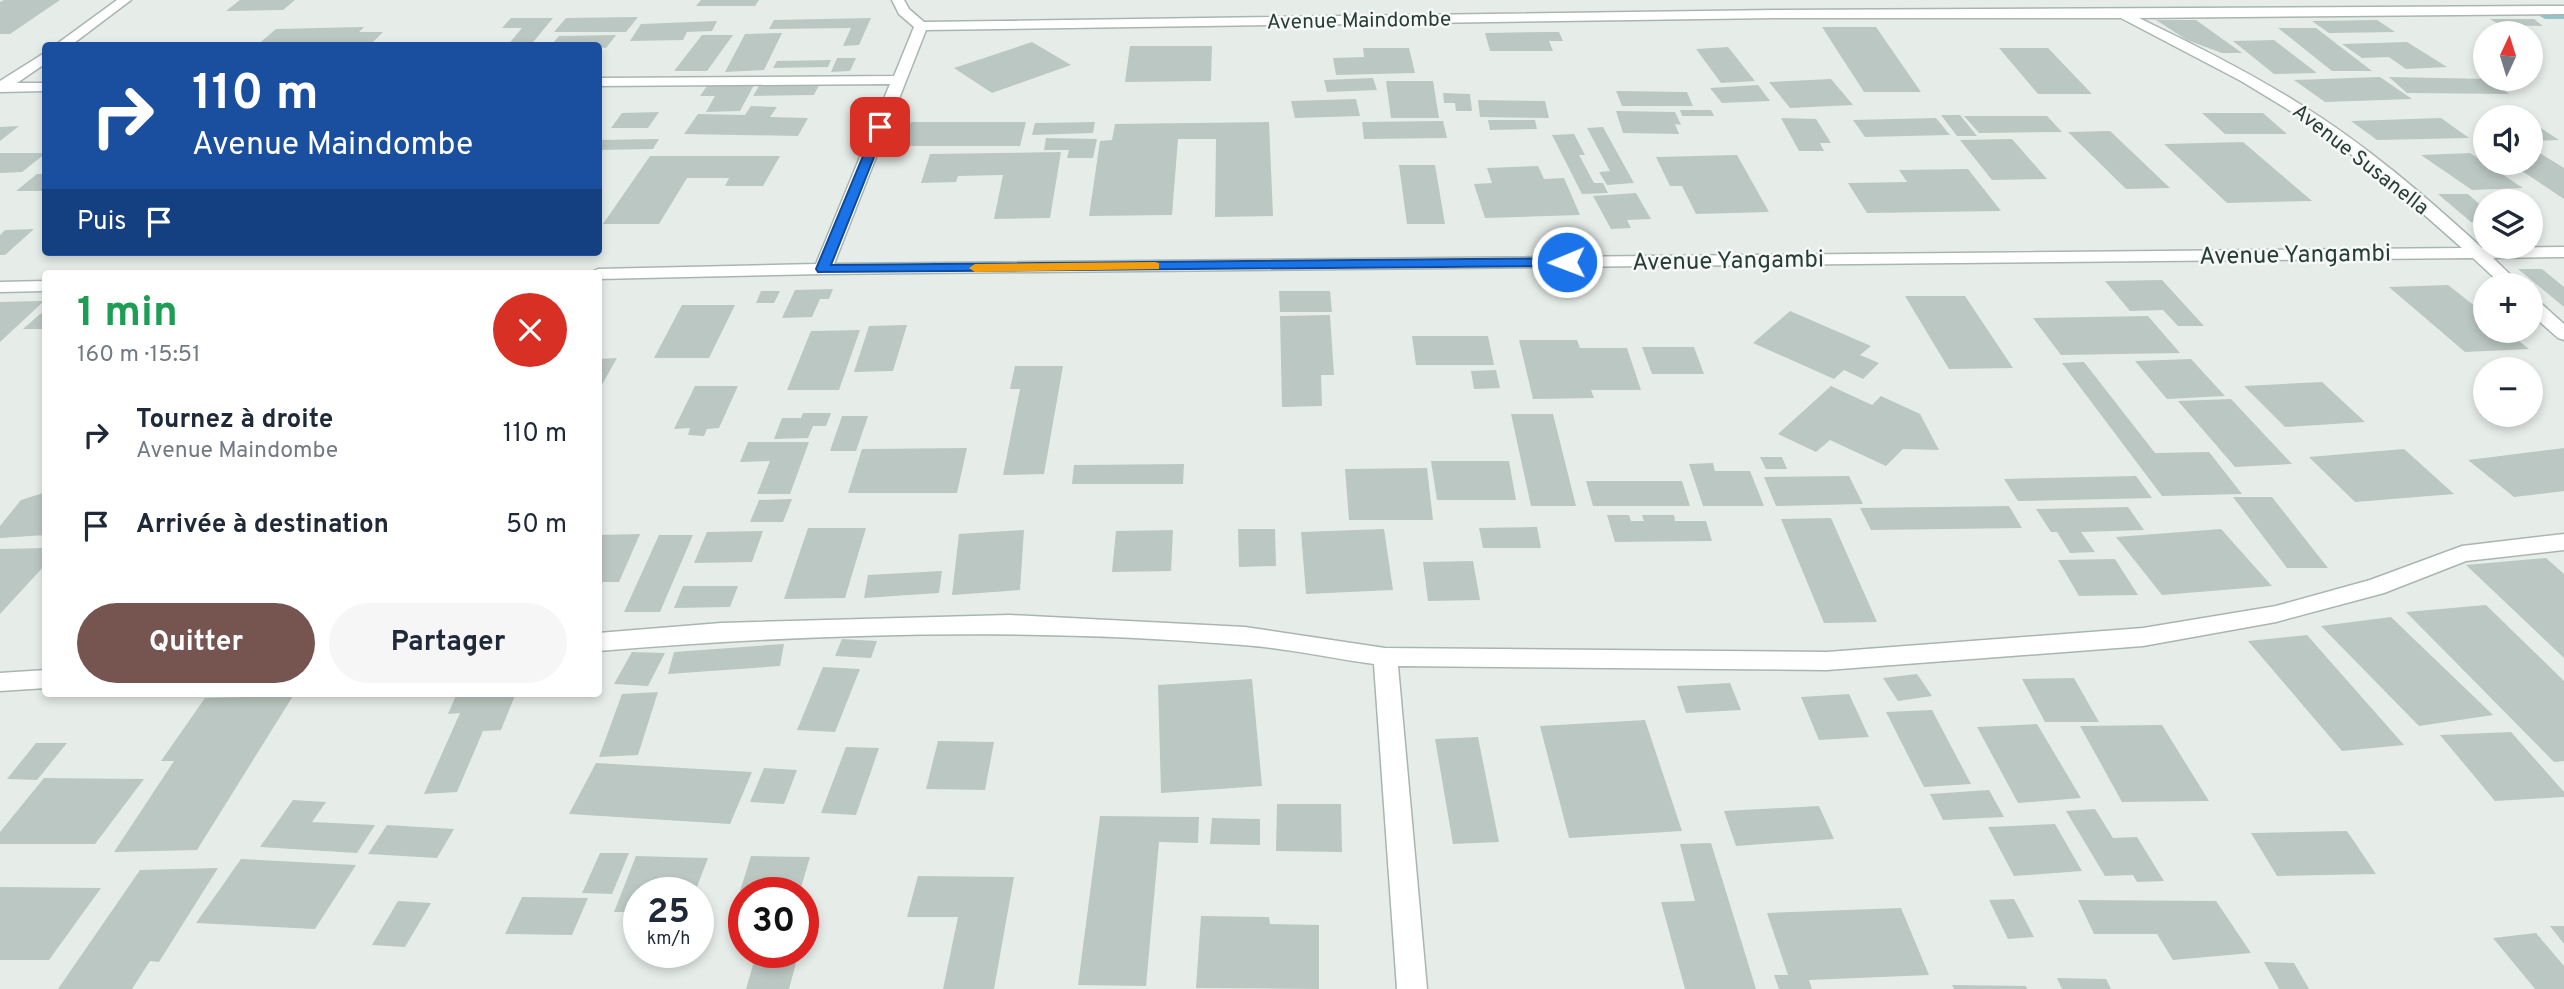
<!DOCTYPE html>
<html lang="fr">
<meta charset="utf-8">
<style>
body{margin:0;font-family:Overpass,sans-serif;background:#f6f6f7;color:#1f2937;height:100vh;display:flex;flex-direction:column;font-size:26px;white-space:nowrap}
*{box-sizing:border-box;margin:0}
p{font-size:23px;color:#747a83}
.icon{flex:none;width:38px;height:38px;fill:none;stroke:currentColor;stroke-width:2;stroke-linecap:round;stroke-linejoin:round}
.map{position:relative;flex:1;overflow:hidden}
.details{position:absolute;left:42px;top:270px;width:560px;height:427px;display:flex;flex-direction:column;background:#fff;border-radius:7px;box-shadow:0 4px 10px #0003}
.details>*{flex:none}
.hud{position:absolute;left:42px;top:42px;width:560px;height:214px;border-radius:7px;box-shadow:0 4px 10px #0003;background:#1a4fa0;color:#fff;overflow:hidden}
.needle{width:46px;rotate:4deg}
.buttons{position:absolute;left:2473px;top:21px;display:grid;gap:14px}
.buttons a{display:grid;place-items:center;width:70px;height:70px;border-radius:50%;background:#fff;box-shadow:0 4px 10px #0003;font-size:35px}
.speed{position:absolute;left:623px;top:877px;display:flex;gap:14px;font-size:35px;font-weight:700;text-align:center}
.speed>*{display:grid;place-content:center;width:91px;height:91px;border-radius:50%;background:#fff;box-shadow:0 4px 10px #0003;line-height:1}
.speed small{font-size:18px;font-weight:400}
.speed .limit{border:10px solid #d22;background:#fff;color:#111}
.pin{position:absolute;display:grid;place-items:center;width:60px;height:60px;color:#fff;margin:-30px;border-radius:14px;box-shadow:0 4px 10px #0006}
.me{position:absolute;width:77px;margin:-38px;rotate:269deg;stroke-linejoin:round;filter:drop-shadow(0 0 5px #0008)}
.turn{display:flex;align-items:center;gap:24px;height:147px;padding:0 35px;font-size:32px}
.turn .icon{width:91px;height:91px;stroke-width:2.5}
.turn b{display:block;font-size:49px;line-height:60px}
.then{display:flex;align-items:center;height:66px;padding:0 35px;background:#0003;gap:14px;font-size:26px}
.round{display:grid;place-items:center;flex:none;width:74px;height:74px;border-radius:37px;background:#f6f6f7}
.headline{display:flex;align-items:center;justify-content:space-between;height:119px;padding:0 35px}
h1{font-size:42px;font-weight:700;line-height:52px;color:#1e9e55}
.action{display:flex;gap:14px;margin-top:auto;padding:14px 35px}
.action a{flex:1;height:80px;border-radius:42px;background:#765450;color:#fff;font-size:28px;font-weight:700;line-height:80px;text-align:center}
.action a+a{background:#f6f6f7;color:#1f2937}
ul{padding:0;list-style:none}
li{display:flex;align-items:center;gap:21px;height:91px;padding:0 35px}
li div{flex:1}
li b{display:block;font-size:26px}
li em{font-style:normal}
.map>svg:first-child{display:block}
</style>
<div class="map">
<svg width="2564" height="989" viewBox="0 0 2564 989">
<rect width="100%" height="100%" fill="#e6ede9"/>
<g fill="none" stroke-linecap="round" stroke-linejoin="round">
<polygon fill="#95c3cb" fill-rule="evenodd" points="2564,13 2564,19 2545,19 2540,16 2545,13"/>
</g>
<g fill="#bbc7c2">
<polygon points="4,0 60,0 10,34 0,34 0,2"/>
<polygon points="240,0 295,0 283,10 226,11"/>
<polygon points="701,0 759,0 755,6 696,6"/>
<polygon points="638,17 626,32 554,32 566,18"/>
<polygon points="511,18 553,18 530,46 507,46 522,28 502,28"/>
<polygon points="871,18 859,45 843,46 851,28 769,29 774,20"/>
<polygon points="2490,19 2534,19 2543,26 2500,25"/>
<polygon points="2156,20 2196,20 2242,53 2222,53 2187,40"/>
<polygon points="2377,20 2395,32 2329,33 2312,21"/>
<polygon points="717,21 712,31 687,32 683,40 630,41 641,24"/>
<polygon points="364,27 359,32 383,32 369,46 256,46 276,29"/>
<polygon points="1822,27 1876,27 1921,92 1864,92"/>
<polygon points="2278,28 2316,28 2372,71 2332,71"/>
<polygon points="1546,32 1559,32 1563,41 1549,41 1553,51 1490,51 1485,33"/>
<polygon points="782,33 764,70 725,72 745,34"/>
<polygon points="616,35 606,48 588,46 590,43 553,43 559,36"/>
<polygon points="702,35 733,35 707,71 674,71"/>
<polygon points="2274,40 2317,73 2274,74 2233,41"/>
<polygon points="1032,42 1071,65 992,93 954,68"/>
<polygon points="2407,42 2447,67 2406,69 2389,57 2362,58 2342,44"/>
<polygon points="1130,46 1212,46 1211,81 1125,82"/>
<polygon points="1728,47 1755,81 1721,83 1696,49"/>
<polygon points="1363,48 1409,48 1415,73 1336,75 1333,58 1364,57"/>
<polygon points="1999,48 2048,48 2092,94 2038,94"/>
<polygon points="837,58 856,58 850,71 831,72"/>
<polygon points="831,60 828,67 773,68 777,61"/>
<polygon points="2380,77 2412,99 2325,102 2294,80"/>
<polygon points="2389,77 2489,79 2509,94 2407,93"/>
<polygon points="1373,78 1377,90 1327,92 1324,80"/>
<polygon points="1831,79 1853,105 1790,108 1769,82"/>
<polygon points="1386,81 1433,81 1439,118 1391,118"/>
<polygon points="754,85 740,111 706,112 715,96 700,96 707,86"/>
<polygon points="819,85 814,95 753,96 759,86"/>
<polygon points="1758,85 1770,101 1722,103 1710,88"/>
<polygon points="1616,91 1687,92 1693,106 1622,106"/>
<polygon points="1443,93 1470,94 1472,111 1456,111 1455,103 1444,103"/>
<polygon points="1356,99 1360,116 1295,118 1291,101"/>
<polygon points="1478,100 1545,101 1549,118 1480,117"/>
<polygon points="751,106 777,107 770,117 808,118 798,136 684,134 698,114 745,115"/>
<polygon points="1680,110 1711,110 1714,116 1682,116"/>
<polygon points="1616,111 1675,112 1681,125 1675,124 1679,134 1623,133"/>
<polygon points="659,112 648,128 611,128 622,113"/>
<polygon points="2202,113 2263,113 2287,134 2225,134"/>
<polygon points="1941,115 1960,115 1977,136 1957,136"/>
<polygon points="1964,116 2047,116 2062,132 1979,133"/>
<polygon points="1781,118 1816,119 1831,143 1820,143 1824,151 1799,151"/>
<polygon points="1936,118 1950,135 1865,137 1853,120"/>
<polygon points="2441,118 2469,138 2377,140 2351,121"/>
<polygon points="1488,120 1535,120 1537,129 1490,130"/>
<polygon points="1443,121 1447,138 1364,139 1362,122"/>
<polygon points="2530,121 2559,140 2530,141"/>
<polygon points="911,122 1026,122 1020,146 901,146"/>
<polygon points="1095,122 1093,133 1032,135 1035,123"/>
<polygon points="1269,122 1273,216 1215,217 1216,139 1178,139 1172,215 1089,216 1100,141 1112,140 1115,124"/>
<polygon points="19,126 0,141 0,127"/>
<polygon points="1603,127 1634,183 1607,185 1599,172 1610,171 1587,128"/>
<polygon points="2110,131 2170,188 2126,189 2068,132"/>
<polygon points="1574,134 1585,155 1579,155 1594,183 1603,183 1608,193 1582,194 1552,135"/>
<polygon points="1046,138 1097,139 1093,158 1067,158 1069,150 1044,150"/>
<polygon points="659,139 653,149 598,150 598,140"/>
<polygon points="2012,139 2047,179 1992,180 1960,140"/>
<polygon points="2243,142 2312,201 2227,203 2164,144"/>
<polygon points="2530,147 2564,168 2564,199 2510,163 2530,163"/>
<polygon points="1061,152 1050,218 994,219 1003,175 958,176 956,182 921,183 930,154"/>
<polygon points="0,153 46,153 22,172 0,173"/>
<polygon points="2470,153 2485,163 2523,188 2472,190 2421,155"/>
<polygon points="1737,155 1769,212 1696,214 1682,186 1670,186 1656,157"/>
<polygon points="650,156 780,156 763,186 725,186 729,178 687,178 659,224 603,224"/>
<polygon points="1399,165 1435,165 1445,224 1407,224"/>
<polygon points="1538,166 1544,179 1564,178 1580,215 1485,218 1474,184 1492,183 1487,168"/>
<polygon points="1968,169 2001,211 1867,213 1848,183 1907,182 1899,170"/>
<polygon points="37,174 46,174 46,191 16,191"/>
<polygon points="1636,193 1651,219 1627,220 1631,228 1611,229 1593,196"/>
<polygon points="2438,194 2468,194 2485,209 2485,223 2471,222"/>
<polygon points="34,229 5,255 0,255 0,235 5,230"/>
<polygon points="2518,269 2542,269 2564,287 2564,307"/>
<polygon points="2162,280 2204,326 2178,326 2163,310 2130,311 2105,281"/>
<polygon points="2448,285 2485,314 2485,331 2506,331 2529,349 2465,352 2389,287"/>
<polygon points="833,289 829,299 820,299 812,317 782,318 795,290"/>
<polygon points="761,291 780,291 774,303 756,303"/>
<polygon points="1279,291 1330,291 1332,312 1280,312"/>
<polygon points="1905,296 1965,296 2013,368 1949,369"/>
<polygon points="44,301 0,342 0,302"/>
<polygon points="682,305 735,305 709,358 654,358"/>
<polygon points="1790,311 1871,346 1860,355 1879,363 1863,379 1844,370 1834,379 1753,343"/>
<polygon points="46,313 46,329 23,329 40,314"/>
<polygon points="1330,315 1334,375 1321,375 1322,406 1282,407 1280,316"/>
<polygon points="2148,316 2180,353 2061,355 2033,318"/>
<polygon points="907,325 893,371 854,372 869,326"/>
<polygon points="860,330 839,390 787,390 811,331"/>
<polygon points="1412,336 1488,336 1494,365 1416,365"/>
<polygon points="1519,340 1577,340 1580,348 1627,348 1641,390 1591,390 1594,398 1533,399"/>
<polygon points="1642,347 1694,347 1704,374 1652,374"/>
<polygon points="617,358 598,392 598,359"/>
<polygon points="2191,359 2225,396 2167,399 2135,361"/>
<polygon points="2084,362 2155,453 2209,452 2242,494 2162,496 2062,363"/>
<polygon points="1015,366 1063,366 1044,474 1003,475 1020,389 1010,389"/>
<polygon points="1496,370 1500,388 1474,389 1471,371"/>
<polygon points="2322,382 2365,422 2285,427 2244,386"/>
<polygon points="695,386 738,386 719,428 707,429 704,436 688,435 690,428 674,429"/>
<polygon points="1831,386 1872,405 1881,396 1920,414 1939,450 1903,449 1886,466 1830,440 1816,452 1778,434"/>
<polygon points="2231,399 2292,464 2235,467 2178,401"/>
<polygon points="803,413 831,413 826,426 813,426 808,438 774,439 782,418 801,418"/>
<polygon points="1511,414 1553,414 1576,506 1531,506"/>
<polygon points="842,416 868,416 856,451 830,451"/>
<polygon points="748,442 809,442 790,494 757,494 770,461 740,462"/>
<polygon points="967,448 957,493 848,493 862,449"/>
<polygon points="2564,448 2564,491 2514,497 2468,460"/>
<polygon points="2404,449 2454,494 2355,502 2309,457"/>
<polygon points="1760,457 1782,457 1787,469 1766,469"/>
<polygon points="1431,461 1509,461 1516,500 1437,500"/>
<polygon points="1713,463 1715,471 1750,471 1764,506 1703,506 1689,464"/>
<polygon points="1184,464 1183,484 1072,484 1074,465"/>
<polygon points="1427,468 1433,520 1349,520 1345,469"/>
<polygon points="1849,476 1863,504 1776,506 1764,477"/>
<polygon points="2136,476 2152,498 2018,501 2004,479"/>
<polygon points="1586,481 1682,481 1690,506 1593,506"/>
<polygon points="46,492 46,535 0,538 0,526 21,500"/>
<polygon points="2233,497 2272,497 2328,568 2287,568"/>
<polygon points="792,499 783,522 750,522 759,500"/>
<polygon points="2009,506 2022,528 1871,530 1860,508"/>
<polygon points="2128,507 2144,530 2081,532 2095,552 2070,553 2057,532 2051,532 2036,509"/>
<polygon points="1607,515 1629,515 1631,521 1644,521 1642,515 1674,515 1675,521 1706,521 1712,541 1615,542"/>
<polygon points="1831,518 1877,622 1824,623 1781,519"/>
<polygon points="1537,527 1541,548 1483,548 1479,528"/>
<polygon points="808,528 866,528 845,598 784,599"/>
<polygon points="1238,529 1275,529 1276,566 1239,567"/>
<polygon points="1384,529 1393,590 1306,594 1301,532"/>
<polygon points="2221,529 2272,586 2162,595 2116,537"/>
<polygon points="1024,530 1020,590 952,595 959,534"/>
<polygon points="1173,530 1171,571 1112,572 1116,531"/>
<polygon points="763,531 752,562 694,563 707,532"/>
<polygon points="640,534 619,582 598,582 598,535"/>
<polygon points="659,535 693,535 660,612 624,612"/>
<polygon points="46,548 46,564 0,614 0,549"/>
<polygon points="2546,558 2564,574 2564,658 2466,565"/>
<polygon points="2115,559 2138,595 2079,596 2058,560"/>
<polygon points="1473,561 1480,600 1428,601 1423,562"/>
<polygon points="942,571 939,593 864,598 868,575"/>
<polygon points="683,586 738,586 730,607 674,608"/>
<polygon points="2486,605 2564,681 2564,761 2554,762 2406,612"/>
<polygon points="2391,617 2493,715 2419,726 2321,626"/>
<polygon points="2307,635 2404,745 2342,751 2248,641"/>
<polygon points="842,639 877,641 871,658 835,656"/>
<polygon points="784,644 780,666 668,674 674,652"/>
<polygon points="632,652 665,653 648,686 614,684"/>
<polygon points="823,667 860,669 835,732 797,730"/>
<polygon points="1917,674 1932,696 1898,701 1883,678"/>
<polygon points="2074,678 2099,722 2045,722 2022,679"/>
<polygon points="1252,679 1262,786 1161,793 1158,685"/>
<polygon points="1730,683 1741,710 1686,713 1677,686"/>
<polygon points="658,692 638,755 599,757 622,694"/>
<polygon points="457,693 516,693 501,730 483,731 457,792 424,794 460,713 448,714"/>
<polygon points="1849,694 1869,737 1819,740 1801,697"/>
<polygon points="293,696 197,850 114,852 174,761 161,761 205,698"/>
<polygon points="1932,710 1971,784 1924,787 1886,712"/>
<polygon points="1645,720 1682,831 1569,838 1540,726"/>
<polygon points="2037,724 2081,798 2018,803 1977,727"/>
<polygon points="2162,725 2209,801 2122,802 2080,726"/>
<polygon points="2511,732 2564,792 2564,797 2495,801 2440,735"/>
<polygon points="1478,737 1499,842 1453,844 1435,739"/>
<polygon points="938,741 994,742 985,790 926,789"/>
<polygon points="36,743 67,743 37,780 7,779"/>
<polygon points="846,747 879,748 856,815 821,813"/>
<polygon points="596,763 752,772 730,824 569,814"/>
<polygon points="764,768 797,770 784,804 750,802"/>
<polygon points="44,778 144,779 95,844 0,844 0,832"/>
<polygon points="1989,790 2004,817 1943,820 1930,794"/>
<polygon points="293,800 326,802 312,822 375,825 357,853 260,847"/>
<polygon points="1277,804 1341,804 1342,852 1276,851"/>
<polygon points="1819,806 1834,839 1736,846 1724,811"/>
<polygon points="2095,809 2113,838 2137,837 2164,881 2137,882 2133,875 2105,876 2066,811"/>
<polygon points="1100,816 1199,817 1198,843 1159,842 1146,986 1078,985"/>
<polygon points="1212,818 1260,819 1260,845 1210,844"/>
<polygon points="2055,824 2082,871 2014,876 1988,827"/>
<polygon points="387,825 454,829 437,858 368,854"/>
<polygon points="2347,831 2376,874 2277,876 2251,833"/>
<polygon points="1711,843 1756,989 1685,989 1661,902 1695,901 1680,844"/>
<polygon points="600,853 629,853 612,894 582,893"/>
<polygon points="636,856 708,858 695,892 639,892 639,912 614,912"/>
<polygon points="751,856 810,857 800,891 740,891"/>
<polygon points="241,859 356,865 315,929 196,923"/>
<polygon points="218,868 159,962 150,961 132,989 58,989 140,870"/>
<polygon points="918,876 1014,877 994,989 943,989 958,917 907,917"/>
<polygon points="0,887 101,888 49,960 0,960"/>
<polygon points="522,897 588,898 572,935 505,934"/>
<polygon points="2014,899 2034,937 2008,939 1989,900"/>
<polygon points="2078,900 2216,901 2251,953 2173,960 2157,934 2094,934"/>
<polygon points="398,901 431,903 405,947 372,945"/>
<polygon points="1901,908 1929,975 1809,980 1812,989 1779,989 1774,975 1788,975 1767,913"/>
<polygon points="1201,916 1269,917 1270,924 1319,925 1319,989 1196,988"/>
<polygon points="2550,926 2564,926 2564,944"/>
<polygon points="2536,933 2564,966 2564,989 2535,989 2493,938"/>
<polygon points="755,958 797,959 789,989 746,989"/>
<polygon points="2264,962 2294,963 2309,989 2279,989"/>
<polygon points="2057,978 2106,979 2111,989 2062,989"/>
<polygon points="1952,985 2026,986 2027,989 1954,989"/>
</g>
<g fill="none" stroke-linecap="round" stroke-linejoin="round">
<g stroke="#a9b5b0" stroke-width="3">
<g id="minor">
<polygon points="117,0 131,0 70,46 54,46"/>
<path d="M892,0H904L909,9L924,22L1775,10L2564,6V14L2139,18C2193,44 2247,71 2298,103C2365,144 2424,195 2482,248L2564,247V257L2493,258L2521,285H2502L2473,258L823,274L598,279V273H590L598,269L816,264L890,84L598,86V78L894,76L914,27L899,14ZM1775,18H2121L2241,81L2310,123L2386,181L2462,248L834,264L926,30Z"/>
<polygon points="46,52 46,63 17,83 46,83 46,91 0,92 0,81"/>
<polygon points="46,281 46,291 0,292 0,282"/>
<polygon points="2530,298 2536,299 2564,324 2564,340 2558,338 2530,313"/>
<path d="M2564,534V550L2466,561L2384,593L2276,622L2143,646L1827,670L1398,666L1427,989H1397L1374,664C1330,658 1287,648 1243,645C1029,627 813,633 598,651V633L721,623L1010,615L1245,627L1385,648L1827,652L2143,628L2276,606L2370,580L2462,546Z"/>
<polygon points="46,670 46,688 0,691 0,673"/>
</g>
</g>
<use href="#minor" fill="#fff" fill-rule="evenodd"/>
</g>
<polygon fill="#1a73e8" stroke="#114b97" stroke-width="2" points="876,125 886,127 831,265 1567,258 1573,262 1567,266 818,272 816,269"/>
<polygon fill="#f59e0b" points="1155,262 1159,263 1159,269 975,272 969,268 975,264"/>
<g text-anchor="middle" stroke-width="5" stroke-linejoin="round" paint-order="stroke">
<g font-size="21" fill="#273d36" stroke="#f6f9f8">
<text transform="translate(1359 20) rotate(-1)" y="7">Avenue Maindombe</text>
<text transform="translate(2361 159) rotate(38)" y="7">Avenue Susanella</text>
</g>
<g font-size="24" fill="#273d36" stroke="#f6f9f8">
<text transform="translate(2295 254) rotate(-1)" y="8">Avenue Yangambi</text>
<text transform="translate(1728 260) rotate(-1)" y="8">Avenue Yangambi</text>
</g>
</g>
</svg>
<div class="buttons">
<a><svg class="needle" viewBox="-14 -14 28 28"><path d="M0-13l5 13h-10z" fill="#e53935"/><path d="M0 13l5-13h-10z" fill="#747a83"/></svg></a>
<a><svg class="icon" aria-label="sound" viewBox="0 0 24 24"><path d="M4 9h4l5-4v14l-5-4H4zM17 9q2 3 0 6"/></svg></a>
<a><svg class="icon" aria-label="layers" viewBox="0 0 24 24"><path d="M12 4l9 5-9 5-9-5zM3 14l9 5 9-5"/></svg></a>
<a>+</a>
<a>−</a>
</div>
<div class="speed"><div>25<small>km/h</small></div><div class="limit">30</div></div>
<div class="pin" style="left:880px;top:127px;background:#d93025"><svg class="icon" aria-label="arrive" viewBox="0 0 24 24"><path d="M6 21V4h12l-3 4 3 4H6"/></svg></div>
<svg class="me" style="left:1567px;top:262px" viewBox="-20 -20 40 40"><circle r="17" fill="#1a73e8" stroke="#fff" stroke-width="3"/><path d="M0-11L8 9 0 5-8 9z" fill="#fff"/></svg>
<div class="hud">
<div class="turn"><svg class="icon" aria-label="right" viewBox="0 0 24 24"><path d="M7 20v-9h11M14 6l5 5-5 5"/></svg><div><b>110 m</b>Avenue Maindombe</div></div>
<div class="then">Puis<svg class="icon" aria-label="arrive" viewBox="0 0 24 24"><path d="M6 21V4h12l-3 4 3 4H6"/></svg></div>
</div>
<section class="details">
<div class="headline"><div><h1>1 min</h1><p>160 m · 15:51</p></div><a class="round" style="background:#d93025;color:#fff"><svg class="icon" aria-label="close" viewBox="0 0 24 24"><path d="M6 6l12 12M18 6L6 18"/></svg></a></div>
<ul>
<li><svg class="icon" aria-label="right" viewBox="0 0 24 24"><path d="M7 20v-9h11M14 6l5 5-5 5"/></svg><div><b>Tournez à droite</b><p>Avenue Maindombe</p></div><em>110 m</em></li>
<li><svg class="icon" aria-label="arrive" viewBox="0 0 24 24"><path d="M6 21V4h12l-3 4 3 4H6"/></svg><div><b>Arrivée à destination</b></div><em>50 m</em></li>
</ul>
<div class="action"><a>Quitter</a><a>Partager</a></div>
</section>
</div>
